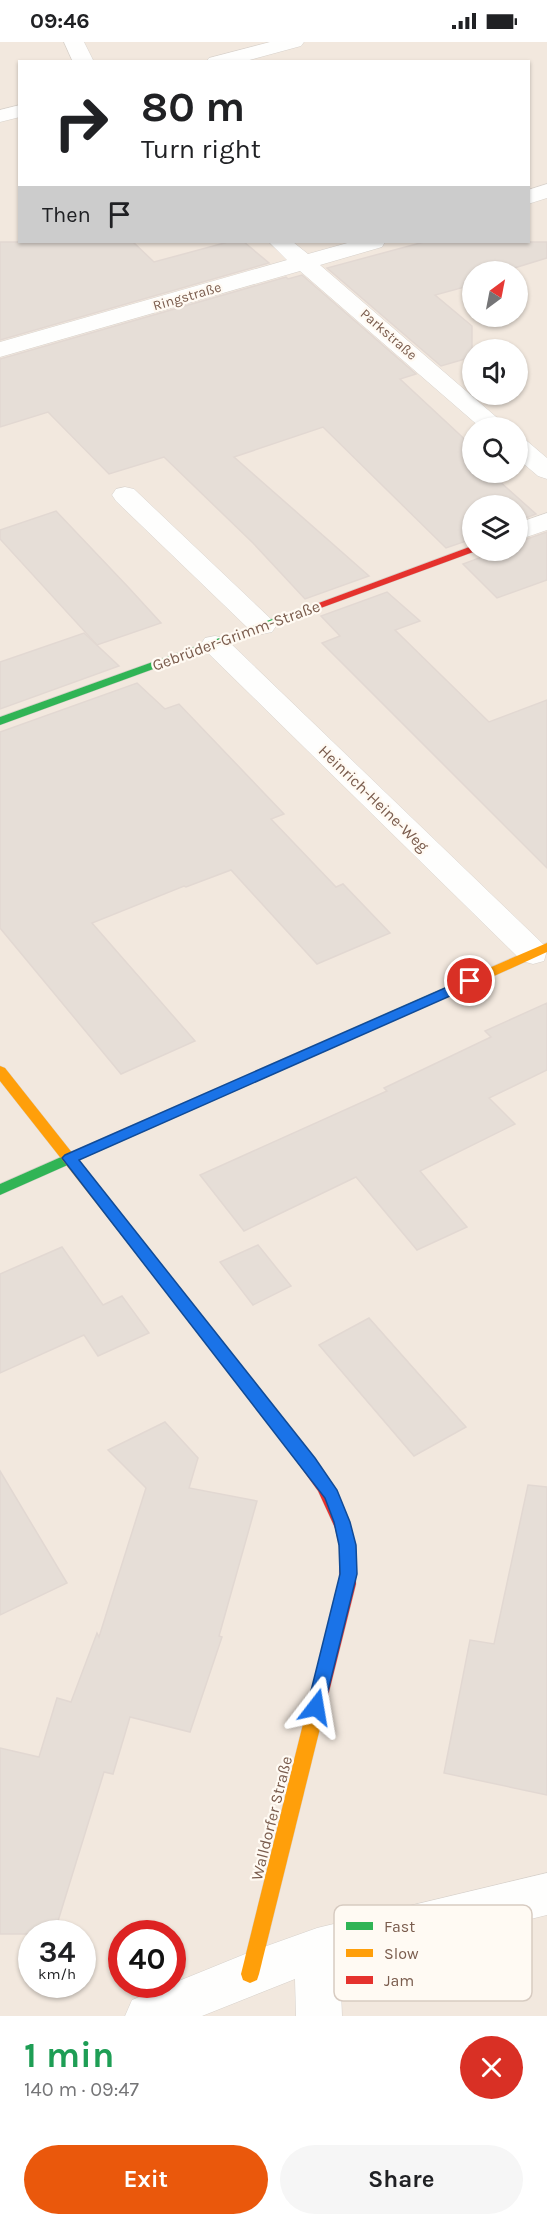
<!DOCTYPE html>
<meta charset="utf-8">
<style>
body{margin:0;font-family:Karla,sans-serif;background:#f6f6f6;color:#202124;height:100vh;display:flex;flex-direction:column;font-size:22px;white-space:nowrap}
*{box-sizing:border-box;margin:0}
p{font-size:20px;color:#757577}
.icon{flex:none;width:33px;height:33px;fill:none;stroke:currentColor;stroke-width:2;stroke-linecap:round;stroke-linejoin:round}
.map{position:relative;height:1974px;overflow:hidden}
.side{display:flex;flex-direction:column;background:#fff;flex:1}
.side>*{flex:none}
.top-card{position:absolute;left:18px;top:18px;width:512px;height:183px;border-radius:0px;box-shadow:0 2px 4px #0004;background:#fff;color:#202124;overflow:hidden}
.needle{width:39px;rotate:32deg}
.tools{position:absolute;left:462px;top:219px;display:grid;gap:12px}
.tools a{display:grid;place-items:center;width:66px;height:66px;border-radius:50%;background:#fff;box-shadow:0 2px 4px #0004;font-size:30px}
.speed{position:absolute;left:18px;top:1878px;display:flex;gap:12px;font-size:30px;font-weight:700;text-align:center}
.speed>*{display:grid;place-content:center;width:78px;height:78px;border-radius:50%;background:#fff;box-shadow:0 2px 4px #0004;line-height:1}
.speed small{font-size:15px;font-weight:400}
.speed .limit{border:9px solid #d22;background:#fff;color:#111}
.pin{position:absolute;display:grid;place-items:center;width:51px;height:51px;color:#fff;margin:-26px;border:3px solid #fff;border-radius:50%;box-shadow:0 2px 6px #0007}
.me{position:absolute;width:66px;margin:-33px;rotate:14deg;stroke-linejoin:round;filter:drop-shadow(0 0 4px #0008)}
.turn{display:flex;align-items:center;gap:21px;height:126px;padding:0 24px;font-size:27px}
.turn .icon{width:78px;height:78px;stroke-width:2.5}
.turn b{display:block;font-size:42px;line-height:51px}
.then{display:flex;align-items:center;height:57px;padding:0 24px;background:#0003;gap:12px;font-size:22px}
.round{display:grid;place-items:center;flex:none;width:63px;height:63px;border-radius:32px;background:#f6f6f6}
.overview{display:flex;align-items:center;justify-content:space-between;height:102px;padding:0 24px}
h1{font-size:36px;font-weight:700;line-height:45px;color:#1e9e55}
.button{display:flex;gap:12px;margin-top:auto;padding:12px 24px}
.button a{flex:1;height:69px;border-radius:36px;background:#ea580c;color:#fff;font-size:24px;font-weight:700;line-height:69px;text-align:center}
.button a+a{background:#f6f6f6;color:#202124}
.status{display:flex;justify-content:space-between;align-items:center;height:42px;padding:0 30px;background:#fff;direction:ltr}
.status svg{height:16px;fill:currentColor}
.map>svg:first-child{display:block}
</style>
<div class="status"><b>09:46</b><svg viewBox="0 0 49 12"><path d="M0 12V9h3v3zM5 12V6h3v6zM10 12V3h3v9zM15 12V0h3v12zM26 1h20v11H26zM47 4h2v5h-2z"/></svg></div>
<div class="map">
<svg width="547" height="1974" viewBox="0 0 547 1974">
<rect width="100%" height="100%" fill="#f9f5f0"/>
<path fill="#f2e8de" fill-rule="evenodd" d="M0,0H547V1974H0ZM20,20H528V200H20ZM472,230H518V274H472ZM472,308H518V352H472ZM472,386H518V430H472ZM472,464H518V508H472ZM32,1892H82V1942H32ZM122,1892H172V1942H122Z"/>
<g fill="#e6ded7" stroke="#e2d8d2" stroke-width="1.5">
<polygon points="0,200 133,200 154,220 228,200 244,200 269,221 0,298"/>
<polygon points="424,200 547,200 547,216 501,230 472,230 472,243 435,253 472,284 472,315 441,324 327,226"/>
<polygon points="302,233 416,332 400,337 472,404 472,430 489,430 536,472 518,479 518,464 472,464 472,497 446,506 323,385 234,415 369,534 305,557 253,501 164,415 109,432 48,370 0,385 0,317 286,235 288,237"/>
<polygon points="56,469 129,546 161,581 97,603 0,497 0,488"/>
<polygon points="547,490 547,538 497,556 463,522 482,515 486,508 518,508 518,500"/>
<polygon points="387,550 420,579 395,588 489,680 547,658 547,826 322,601 340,594 321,574"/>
<polygon points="84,591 119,624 0,667 0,620"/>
<polygon points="137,641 165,667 179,662 284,772 271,777 336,845 343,842 390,891 317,922 231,828 186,845 184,844 92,881 195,999 121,1032 0,886 0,690"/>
<polygon points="547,961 547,1028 489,1056 515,1082 420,1129 467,1185 417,1208 356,1135 244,1189 200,1133 387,1049 384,1046 491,995 485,989"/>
<polygon points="258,1203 291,1244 253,1263 220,1220"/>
<polygon points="62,1205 103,1263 122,1254 149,1291 98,1314 84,1293 0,1331 0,1232"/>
<polygon points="369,1276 416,1329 466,1385 414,1414 319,1303"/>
<polygon points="165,1380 198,1416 189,1446 257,1459 219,1594 222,1595 190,1690 130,1675 113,1732 104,1730 54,1892 0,1892 0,1706 39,1715 57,1656 71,1660 97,1591 99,1595 146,1446 108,1408"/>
<polygon points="0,1429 67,1541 0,1573"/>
<polygon points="528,1443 547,1445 547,1753 444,1731 470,1598 494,1602"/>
</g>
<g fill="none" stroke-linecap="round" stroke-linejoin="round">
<g stroke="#d7d1cb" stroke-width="1">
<g id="street">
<polygon points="64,0 84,0 94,20 73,20"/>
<polygon points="270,0 304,0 301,4 242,20 206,20 209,16"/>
<polygon points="20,63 20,75 0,80 0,68"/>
<polygon points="547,142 547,156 528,162 528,148"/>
<polygon points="269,200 293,200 308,212 351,200 385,200 382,205 320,223 509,386 481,386 300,229 0,315 0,300 287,218"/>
<polygon points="518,396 527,399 547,416 547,437 538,434 518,417"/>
<polygon points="125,445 134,447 272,578 276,584 272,590 262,592 252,590 116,459 112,453 116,447"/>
<polygon points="547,471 547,488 518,498 518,481"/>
<polygon points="215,594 225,596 544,903 547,908 544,919 533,922 522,919 205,608 201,602 205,596"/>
<polygon points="547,1831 547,1873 340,1924 342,1974 296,1974 295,1937 202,1974 125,1974 132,1958 250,1910 317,1886"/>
</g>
</g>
<g stroke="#d9d2cb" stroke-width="1">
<g id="fast">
<polygon points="314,562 320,565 318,567 0,683 0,675"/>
<polygon points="478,931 483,933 485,936 483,939 0,1153 0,1142"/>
</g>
</g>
<g stroke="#d9d2cb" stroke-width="1">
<g id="slow">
<polygon points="547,901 547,910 483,939 473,939 471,936 473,933"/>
<polygon points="0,1024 5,1026 274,1366 277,1370 274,1374 269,1376 264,1374 0,1039"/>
<polygon points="316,1658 322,1661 325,1666 259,1932 257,1938 250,1941 243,1938 241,1932 307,1666 310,1661"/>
</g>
</g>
<g stroke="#d9d2cb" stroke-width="1">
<g id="jam">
<polygon points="472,504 472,508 476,509 318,567 314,568 308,565"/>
<polygon points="269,1364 274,1366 330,1439 351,1486 356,1508 356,1542 325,1666 322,1671 316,1674 310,1671 307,1666 339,1542 340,1508 335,1486 318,1449 261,1370 264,1366"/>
</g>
</g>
<use href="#street" fill="#fefefd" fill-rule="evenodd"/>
<use href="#fast" fill="#30b455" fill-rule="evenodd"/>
<use href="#slow" fill="#ff9f0a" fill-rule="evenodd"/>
<use href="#jam" fill="#e5322d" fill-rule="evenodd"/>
</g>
<polygon fill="#1a73e8" stroke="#114b97" stroke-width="1.5" points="470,935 477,939 475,943 79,1118 315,1416 337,1448 350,1480 356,1503 357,1532 324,1665 322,1670 316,1673 310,1670 307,1665 340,1532 339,1503 334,1480 325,1456 62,1116 65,1113"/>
<g text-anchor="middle" stroke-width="4.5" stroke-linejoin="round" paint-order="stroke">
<g font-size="14" fill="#7a5c4d" stroke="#fffaf3">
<text transform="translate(187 254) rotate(-16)" y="5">Ringstraße</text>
<text transform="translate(389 292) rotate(41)" y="5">Parkstraße</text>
</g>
<g font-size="16" fill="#7a5c4d" stroke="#fffaf3">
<text transform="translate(236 593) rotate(-20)" y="6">Gebrüder-Grimm-Straße</text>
<text transform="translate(374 756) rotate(44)" y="6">Heinrich-Heine-Weg</text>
<text transform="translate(271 1776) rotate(-76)" y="6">Walldorfer Straße</text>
</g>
</g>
<rect x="334" y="1863" width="198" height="96" rx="9" fill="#fffaf3" stroke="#d7cbc1" stroke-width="1.5"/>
<rect x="346" y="1880" width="27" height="8" fill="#30b455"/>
<rect x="346" y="1907" width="27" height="8" fill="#ff9f0a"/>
<rect x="346" y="1934" width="27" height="8" fill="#e5322d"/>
<g font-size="16" fill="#7a5c4d">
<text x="384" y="1890">Fast</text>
<text x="384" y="1917">Slow</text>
<text x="384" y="1944">Jam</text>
</g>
</svg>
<div class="tools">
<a><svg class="needle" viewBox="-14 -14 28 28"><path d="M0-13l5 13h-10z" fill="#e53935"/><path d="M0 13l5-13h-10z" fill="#757577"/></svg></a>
<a><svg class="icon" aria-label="sound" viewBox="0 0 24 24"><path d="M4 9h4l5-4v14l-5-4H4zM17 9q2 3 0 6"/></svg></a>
<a><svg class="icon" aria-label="search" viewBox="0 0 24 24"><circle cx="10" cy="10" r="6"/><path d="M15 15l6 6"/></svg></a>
<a><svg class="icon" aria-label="layers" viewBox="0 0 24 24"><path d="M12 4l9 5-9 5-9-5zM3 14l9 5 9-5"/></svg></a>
</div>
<div class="speed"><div>34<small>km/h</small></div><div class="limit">40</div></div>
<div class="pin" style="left:470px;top:939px;background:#d93025"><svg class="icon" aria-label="arrive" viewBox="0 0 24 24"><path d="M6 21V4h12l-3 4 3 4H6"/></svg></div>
<svg class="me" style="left:316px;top:1665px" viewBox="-20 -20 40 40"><path d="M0-17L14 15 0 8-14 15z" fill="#1a73e8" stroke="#fff" stroke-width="4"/></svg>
<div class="top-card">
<div class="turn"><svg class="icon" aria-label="right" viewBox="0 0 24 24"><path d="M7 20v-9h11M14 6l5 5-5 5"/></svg><div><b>80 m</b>Turn right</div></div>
<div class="then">Then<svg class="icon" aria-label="arrive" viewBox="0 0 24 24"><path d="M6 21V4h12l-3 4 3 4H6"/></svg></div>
</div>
</div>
<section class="side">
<div class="overview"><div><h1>1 min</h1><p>140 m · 09:47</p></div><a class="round" style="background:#d93025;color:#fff"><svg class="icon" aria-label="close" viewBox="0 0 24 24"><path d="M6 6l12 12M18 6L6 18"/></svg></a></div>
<div class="button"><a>Exit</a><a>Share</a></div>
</section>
